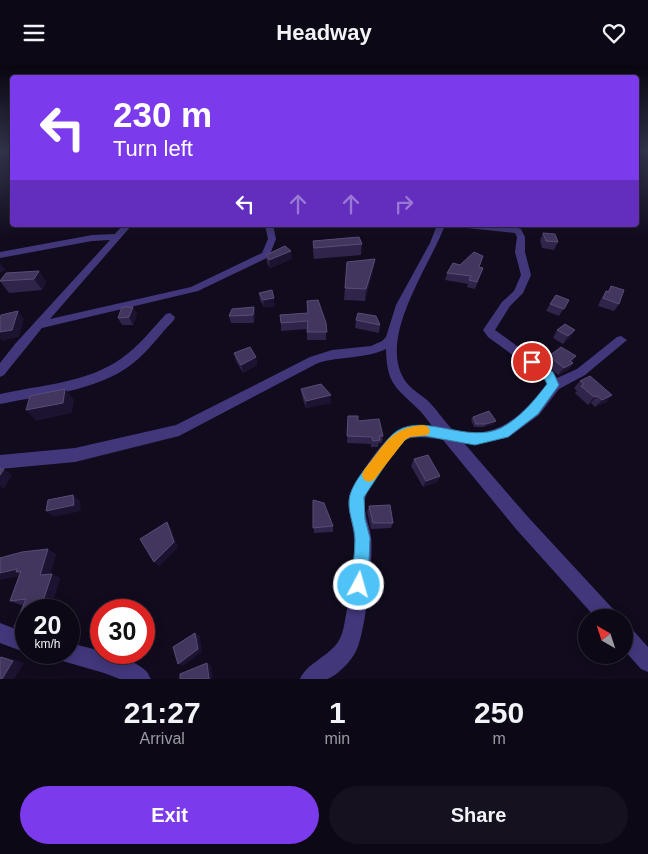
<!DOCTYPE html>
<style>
body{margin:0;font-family:Helvetica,sans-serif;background:#16111f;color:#f1f3f6;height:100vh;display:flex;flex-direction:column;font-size:19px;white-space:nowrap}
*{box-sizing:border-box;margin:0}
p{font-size:16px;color:#9a9aa1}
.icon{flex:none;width:28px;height:28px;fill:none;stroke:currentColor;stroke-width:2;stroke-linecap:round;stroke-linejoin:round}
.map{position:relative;height:614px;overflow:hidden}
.drawer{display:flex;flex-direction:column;background:#0d0816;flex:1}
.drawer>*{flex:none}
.guide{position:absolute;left:10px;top:10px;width:629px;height:152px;border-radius:5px;box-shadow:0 2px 12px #0003,0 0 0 1px #2d2935;background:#7c3aed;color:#fff;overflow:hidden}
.needle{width:32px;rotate:321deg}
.buttons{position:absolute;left:578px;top:544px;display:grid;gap:10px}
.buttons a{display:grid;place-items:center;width:55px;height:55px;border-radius:50%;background:#0d0816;box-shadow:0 2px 12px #0003,0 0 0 1px #2d2935;font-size:25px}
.speed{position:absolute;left:15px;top:534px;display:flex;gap:10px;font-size:25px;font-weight:700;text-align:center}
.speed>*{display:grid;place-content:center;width:65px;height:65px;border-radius:50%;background:#0d0816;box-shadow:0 2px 12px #0003,0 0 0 1px #2d2935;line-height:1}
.speed small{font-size:12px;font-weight:400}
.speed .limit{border:8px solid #d22;background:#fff;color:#111}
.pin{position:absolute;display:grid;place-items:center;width:42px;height:42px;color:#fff;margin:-21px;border:2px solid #fff;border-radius:50%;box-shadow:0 1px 5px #0007}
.me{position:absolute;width:55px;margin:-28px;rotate:6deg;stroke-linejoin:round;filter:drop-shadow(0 0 4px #0008)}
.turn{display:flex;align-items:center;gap:18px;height:105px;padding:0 20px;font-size:22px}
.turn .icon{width:65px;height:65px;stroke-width:2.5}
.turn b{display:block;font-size:35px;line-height:42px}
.lanes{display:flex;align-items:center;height:48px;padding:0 20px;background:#0003;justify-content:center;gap:25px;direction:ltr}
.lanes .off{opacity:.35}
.eta{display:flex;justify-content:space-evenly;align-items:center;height:85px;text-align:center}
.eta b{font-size:30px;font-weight:700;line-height:35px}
.primary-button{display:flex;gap:10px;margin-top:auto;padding:10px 20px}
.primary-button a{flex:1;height:58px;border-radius:30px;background:#7c3aed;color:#fff;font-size:20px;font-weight:700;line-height:58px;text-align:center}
.primary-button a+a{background:#16111f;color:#f1f3f6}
header{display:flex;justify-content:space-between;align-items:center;height:65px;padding:0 20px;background:#0d0816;font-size:22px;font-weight:700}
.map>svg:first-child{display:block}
</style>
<header><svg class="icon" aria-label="menu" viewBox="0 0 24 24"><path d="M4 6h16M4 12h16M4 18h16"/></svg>Headway<svg class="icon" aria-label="heart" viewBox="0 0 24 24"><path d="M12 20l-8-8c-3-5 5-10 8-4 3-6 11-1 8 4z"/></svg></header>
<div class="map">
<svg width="648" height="614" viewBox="0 0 648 614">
<rect width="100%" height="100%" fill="#110b1d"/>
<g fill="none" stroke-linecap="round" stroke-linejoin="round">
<g fill="#42377b" fill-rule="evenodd">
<polygon points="123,160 132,160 50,254 191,222 262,188 268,174 265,160 273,160 276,174 269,192 198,226 42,263 4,310 0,312 0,298 15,279 110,175 92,176 0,193 0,187 92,170 115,169"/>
<path d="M437,160H445C430,201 378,271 404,314C409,323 419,328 427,335C436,343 443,355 452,364C459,365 467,368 475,368C507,367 529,342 547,319L544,313L488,272L483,265L502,237L514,226L521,210L515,187L517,172L515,168L467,163L463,160H489L518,163L521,164L525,172V187L531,210L523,228L510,241L495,265L553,307L557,313L577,304L617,272L621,271L627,275L585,310L559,324L539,350L509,372L475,380L464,378L528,452L614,545L616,552H595L516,464L443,375C431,373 417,370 405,375C391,392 373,410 366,431C361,444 370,460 371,472C374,491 365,573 355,588C350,597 337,611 327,614C320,614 308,614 300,614C307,598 328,592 338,577C342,571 344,562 345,555C350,530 355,500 354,475C354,458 344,442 351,426C371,395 389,354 432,361C427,355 423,348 417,343C394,321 387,318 386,284C365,294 340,291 318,298L179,371L75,397L0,404V390L75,383L176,360L310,292L332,285L371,281L382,276L386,272L396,240L430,178Z"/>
<path d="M170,248L175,252L174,255C160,269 148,287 132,299C96,327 43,330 0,339V329C40,320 88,318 122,293C139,281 152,264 166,249Z"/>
<polygon points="0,558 26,568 27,588 0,578"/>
<polygon points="624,560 631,563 648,582 648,607 641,604 624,585"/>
<path d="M69,578C86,582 136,593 147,607C149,609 149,612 151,614H120L104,608L59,595L56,588H69Z"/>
</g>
</g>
<g fill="#30244b">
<polygon points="543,168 558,177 554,185 542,183 540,175"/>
<polygon points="313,176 362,179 361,190 314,194 313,187"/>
<polygon points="266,190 292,194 270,203 267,198"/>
<polygon points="375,194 373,206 365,236 344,235 347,197"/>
<polygon points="460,200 483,203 475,224 467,222 468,219 445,215 447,208"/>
<polygon points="39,206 46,217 42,225 9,228 0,216"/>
<polygon points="611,221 619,239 614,246 598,241 601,234 606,226 607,227"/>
<polygon points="259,228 275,241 264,242 260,235"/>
<polygon points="569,235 559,251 546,246 550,239"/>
<polygon points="133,242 137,249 133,260 122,260 118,253"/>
<polygon points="254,242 255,250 254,258 231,258 229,251"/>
<polygon points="308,248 326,258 326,275 307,275 307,264 281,266 281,258"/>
<polygon points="356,255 380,260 379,268 355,263"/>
<polygon points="557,265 575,265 570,272 563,279 553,273"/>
<polygon points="234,288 256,292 257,300 243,308 236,296"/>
<polygon points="549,291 572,297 573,298 568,305 558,310 544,298"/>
<polygon points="580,316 612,330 606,337 595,342 591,338 588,340 575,328 577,326 574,323"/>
<polygon points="301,324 331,330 331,338 306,343 302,332"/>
<polygon points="348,351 358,356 383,371 382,378 379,378 378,382 371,382 371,379 347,378"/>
<polygon points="473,352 496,356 494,359 484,362 474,362 471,355"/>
<polygon points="414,394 440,411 437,417 423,422 411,401"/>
<polygon points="313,435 333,461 333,467 314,468"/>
<polygon points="369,441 393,458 391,463 371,464 367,447"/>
<polygon points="56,489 50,509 60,513 52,539 58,539 67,543 66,545 26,545 26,565 14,562 24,539 21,540 10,536 20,510 0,493"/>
</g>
<g fill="#1c1330">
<polygon points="291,186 292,194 270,203 269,195"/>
<polygon points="375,194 373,206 365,236 366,224"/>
<polygon points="0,198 6,205 0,208"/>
<polygon points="39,206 46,217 42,225 34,214"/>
<polygon points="274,233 275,241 264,242 263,235"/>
<polygon points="133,242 137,249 133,260 129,252"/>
<polygon points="254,242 255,250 254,258 253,250"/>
<polygon points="18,246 24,254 19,272 2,276 0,273 0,267"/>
<polygon points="575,265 570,272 563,279 568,271"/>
<polygon points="576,291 568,305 558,310 564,303"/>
<polygon points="256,292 257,300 243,308 241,300"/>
<polygon points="65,324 74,335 72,348 36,356 26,345"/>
<polygon points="331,330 331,338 306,343 306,336"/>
<polygon points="612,330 606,337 595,342 602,335"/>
<polygon points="597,331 591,338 588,340 594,332"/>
<polygon points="496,356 494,359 484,362 486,359"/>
<polygon points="4,404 12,410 4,424 0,421 0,410"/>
<polygon points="440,411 437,417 423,422 426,416"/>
<polygon points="73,430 80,436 81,446 54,452 46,446"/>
<polygon points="167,457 171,463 178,482 159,501 154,497"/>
<polygon points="48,484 56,489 49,515 40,510"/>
<polygon points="17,504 16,507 23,510 0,515 0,508"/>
<polygon points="52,509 60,513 51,543 42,539"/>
<polygon points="58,539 67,543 66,545 56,545"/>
<polygon points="116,540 122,543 123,545 118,545"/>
<polygon points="195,568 200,571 202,587 183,601 178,599"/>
<polygon points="1,592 12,594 24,598 14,614 2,614"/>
<polygon points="207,598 211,600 213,614 209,614"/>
</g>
<g fill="#42365e" stroke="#594c77">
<polygon points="543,168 555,169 558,177 546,176"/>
<polygon points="359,172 362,179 314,183 313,176"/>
<polygon points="285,181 291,186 269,195 266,190"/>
<polygon points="474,187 483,191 479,202 483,203 477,217 469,215 471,211 447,208 453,198 460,200"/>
<polygon points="375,194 366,224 345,223 347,197"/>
<polygon points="39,206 34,214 0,216 6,208"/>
<polygon points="611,221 624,225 619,239 603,233 606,226 609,227"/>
<polygon points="272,225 274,233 263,235 259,228"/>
<polygon points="556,230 569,235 564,244 550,239"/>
<polygon points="318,235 326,258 327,267 307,267 308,256 281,258 280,250 308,248 307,236"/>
<polygon points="122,242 133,242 129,252 118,253"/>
<polygon points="254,242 253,250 229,251 232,244"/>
<polygon points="18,246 12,265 0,267 0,254 1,250"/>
<polygon points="358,248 376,251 380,260 356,255"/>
<polygon points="565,259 575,265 568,271 557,265"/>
<polygon points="250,282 256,292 241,300 234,288"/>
<polygon points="561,282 576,291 570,296 573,298 564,303 549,291"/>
<polygon points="590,311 612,330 602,335 597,331 594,332 581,321 584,319 580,316"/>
<polygon points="321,319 331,330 306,336 301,324"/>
<polygon points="65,324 63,338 26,345 30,331"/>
<polygon points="489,346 496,356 486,359 476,359 473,352"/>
<polygon points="348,351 358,351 358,356 379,354 383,371 379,371 380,375 373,376 372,372 347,371"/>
<polygon points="428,390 440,411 426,416 414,394"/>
<polygon points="0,404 4,404 0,410"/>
<polygon points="73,430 74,440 46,446 48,435"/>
<polygon points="313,435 324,438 333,461 313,463"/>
<polygon points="390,440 393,458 373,458 369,441"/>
<polygon points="167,457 174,477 154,497 140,474"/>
<polygon points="48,484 40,510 52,509 42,539 58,539 56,545 26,545 26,563 14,562 26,534 10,536 21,506 16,507 17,504 0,508 0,493 22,487"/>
<polygon points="116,540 118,545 109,545"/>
<polygon points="101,551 101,574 94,556"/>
<polygon points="195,568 198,584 178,599 173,582"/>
<polygon points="1,592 13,596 2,614 0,614 0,593"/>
<polygon points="207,598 209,614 180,614 180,609"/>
</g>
<linearGradient id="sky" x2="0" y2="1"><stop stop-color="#090610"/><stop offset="0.5" stop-color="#32344c"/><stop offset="1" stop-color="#32344c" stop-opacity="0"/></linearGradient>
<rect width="648" height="173" fill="url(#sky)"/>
<path fill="#4fc3f7" stroke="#337fa1" d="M532,293L553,307L559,320L538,349L508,372L475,380L425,371L410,372L405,375L391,391L364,432L365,454L370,473L368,520L365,526L359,529L353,526L351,520C352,505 355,490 355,475C355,460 346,445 350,430C354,416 366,403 374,392C381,383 388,372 397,366C426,348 467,379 501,363C520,353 534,336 547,319L544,313L529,300L527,297Z"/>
<path fill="#f59e0b" d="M424,360L428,362L430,366L428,370L410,372L405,375L374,415L369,417L364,415L362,410L364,405C384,381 390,362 424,360Z"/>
</svg>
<div class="buttons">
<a><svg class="needle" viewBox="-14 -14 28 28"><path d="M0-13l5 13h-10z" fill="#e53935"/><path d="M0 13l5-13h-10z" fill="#9a9aa1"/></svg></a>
</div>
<div class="speed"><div>20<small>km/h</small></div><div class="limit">30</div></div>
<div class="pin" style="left:532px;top:297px;background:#d93025"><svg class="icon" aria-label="arrive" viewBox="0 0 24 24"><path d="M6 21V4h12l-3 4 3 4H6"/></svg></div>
<svg class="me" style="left:359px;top:520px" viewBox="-20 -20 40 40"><circle r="17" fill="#4fc3f7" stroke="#fff" stroke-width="3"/><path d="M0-11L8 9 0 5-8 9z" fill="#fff"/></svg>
<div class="guide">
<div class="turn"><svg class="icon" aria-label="left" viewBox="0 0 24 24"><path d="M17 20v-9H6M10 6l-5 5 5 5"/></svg><div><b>230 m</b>Turn left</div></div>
<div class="lanes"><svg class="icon" aria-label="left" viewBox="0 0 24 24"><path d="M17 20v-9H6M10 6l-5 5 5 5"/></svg><svg class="icon off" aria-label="ahead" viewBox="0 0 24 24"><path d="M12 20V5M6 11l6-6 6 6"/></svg><svg class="icon off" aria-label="ahead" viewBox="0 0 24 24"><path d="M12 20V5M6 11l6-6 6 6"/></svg><svg class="icon off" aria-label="right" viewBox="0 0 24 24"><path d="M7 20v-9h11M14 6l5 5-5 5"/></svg></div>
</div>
</div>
<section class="drawer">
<div class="eta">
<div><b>21:27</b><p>Arrival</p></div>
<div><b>1</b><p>min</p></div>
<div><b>250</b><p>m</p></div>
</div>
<div class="primary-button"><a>Exit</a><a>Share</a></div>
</section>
